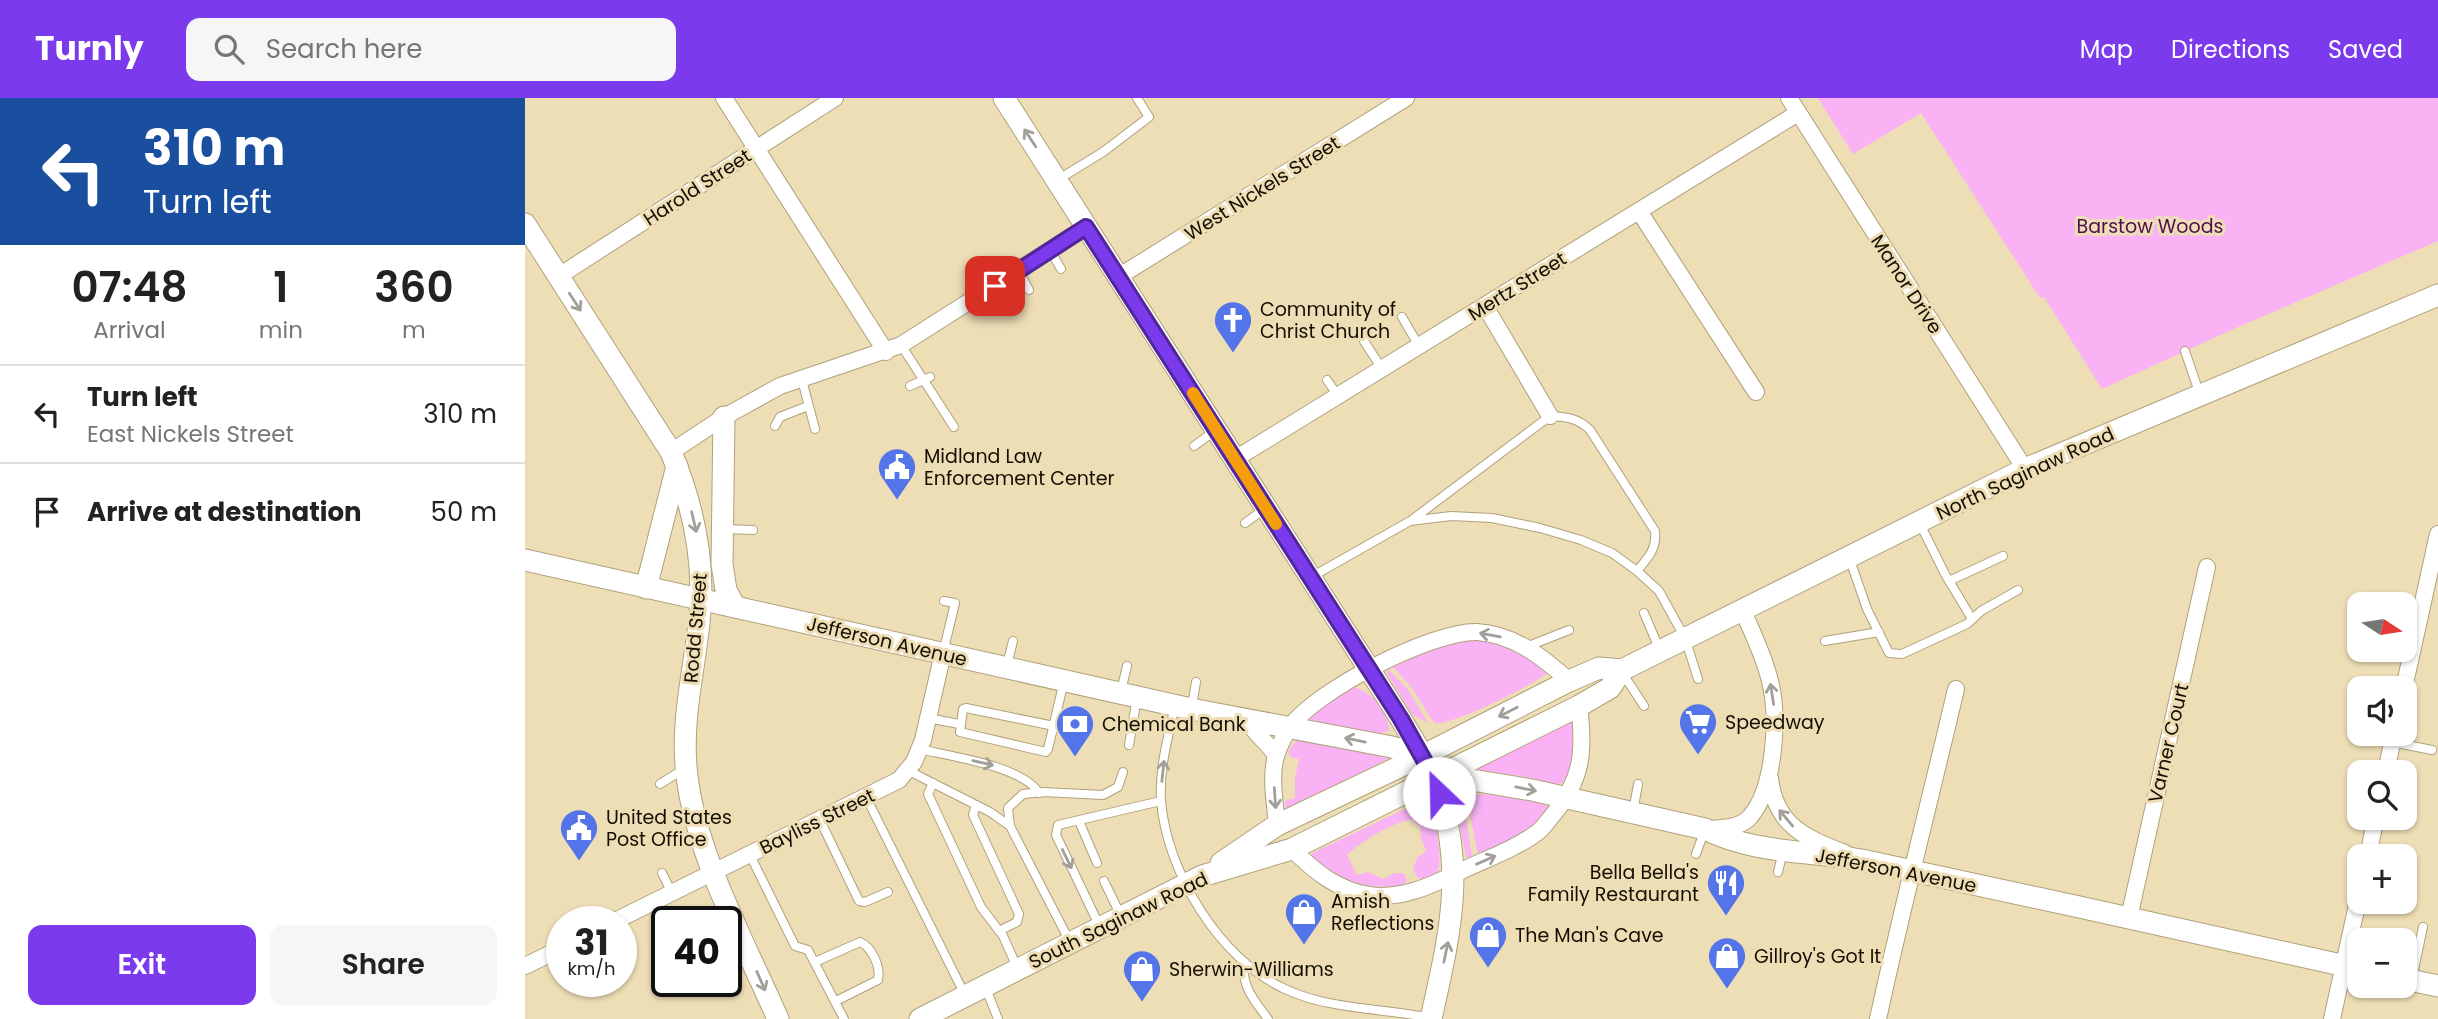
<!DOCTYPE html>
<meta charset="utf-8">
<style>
body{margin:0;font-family:Poppins,sans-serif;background:#f6f6f6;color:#222;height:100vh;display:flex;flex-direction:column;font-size:26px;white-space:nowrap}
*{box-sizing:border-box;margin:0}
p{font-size:23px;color:#767676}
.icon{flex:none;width:38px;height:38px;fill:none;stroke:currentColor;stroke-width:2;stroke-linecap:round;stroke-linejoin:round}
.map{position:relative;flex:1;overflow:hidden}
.panel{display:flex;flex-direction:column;background:#fff;width:525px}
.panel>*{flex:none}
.hud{background:#1a4fa0;color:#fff;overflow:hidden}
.needle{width:46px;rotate:102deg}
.controls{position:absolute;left:1822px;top:494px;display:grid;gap:14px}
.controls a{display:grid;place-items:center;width:70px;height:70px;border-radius:14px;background:#fff;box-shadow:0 2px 5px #0004;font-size:35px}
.speed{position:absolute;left:21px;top:808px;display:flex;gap:14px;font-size:35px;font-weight:700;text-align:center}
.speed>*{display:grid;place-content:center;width:91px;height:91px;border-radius:50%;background:#fff;box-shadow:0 2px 5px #0004;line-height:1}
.speed small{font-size:18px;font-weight:400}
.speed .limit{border:4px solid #111;border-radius:10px;background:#fff;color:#111}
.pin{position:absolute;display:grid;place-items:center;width:60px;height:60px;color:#fff;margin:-30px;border-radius:14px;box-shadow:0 4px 10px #0006}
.me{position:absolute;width:77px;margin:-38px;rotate:336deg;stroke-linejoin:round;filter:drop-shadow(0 0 5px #0008)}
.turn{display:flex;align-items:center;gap:24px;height:147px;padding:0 28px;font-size:32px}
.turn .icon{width:91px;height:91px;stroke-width:2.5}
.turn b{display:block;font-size:49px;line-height:60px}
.eta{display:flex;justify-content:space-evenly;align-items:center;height:119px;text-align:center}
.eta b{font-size:42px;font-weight:600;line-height:49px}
.action{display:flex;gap:14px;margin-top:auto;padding:14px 28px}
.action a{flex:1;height:80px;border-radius:14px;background:#7c3aed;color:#fff;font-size:28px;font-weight:600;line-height:80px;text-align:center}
.action a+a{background:#f6f6f6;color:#222}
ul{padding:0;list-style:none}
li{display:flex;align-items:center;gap:21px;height:98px;padding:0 28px;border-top:2px solid #e0e0e0}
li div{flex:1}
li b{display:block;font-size:26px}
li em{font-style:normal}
header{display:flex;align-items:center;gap:42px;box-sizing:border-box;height:98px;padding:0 35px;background:#7c3aed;color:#fff}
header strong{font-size:33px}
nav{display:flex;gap:38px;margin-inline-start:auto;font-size:24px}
.search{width:490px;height:63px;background:#f6f6f6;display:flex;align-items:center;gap:18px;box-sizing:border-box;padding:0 24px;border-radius:14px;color:#767676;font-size:26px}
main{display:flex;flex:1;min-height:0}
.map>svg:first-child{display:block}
</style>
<header>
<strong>Turnly</strong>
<div class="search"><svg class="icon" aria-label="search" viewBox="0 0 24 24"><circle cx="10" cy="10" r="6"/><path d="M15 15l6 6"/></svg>Search here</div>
<nav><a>Map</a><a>Directions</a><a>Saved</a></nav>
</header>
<main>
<section class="panel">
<div class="hud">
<div class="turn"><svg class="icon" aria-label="left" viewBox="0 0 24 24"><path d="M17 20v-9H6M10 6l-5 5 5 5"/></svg><div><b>310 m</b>Turn left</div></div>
</div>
<div class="eta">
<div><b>07:48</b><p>Arrival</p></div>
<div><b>1</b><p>min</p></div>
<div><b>360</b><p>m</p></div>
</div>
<ul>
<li><svg class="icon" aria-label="left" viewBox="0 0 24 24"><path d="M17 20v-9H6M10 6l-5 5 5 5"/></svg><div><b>Turn left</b><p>East Nickels Street</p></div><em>310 m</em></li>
<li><svg class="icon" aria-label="arrive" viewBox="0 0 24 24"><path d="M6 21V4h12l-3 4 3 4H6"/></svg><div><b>Arrive at destination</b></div><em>50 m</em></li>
</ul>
<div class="action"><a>Exit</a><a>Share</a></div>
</section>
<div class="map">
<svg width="1913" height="921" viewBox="0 0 1913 921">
<rect width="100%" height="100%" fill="#eedeb6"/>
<g fill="#f9b3f4">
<polygon points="1293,0 1913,0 1913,143 1711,230 1577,291 1519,199 1515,200 1396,15 1328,56"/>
<path d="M953,541L986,548L1022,572V575C1009,587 924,629 909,625L887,590L868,569L922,545Z"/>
<polygon points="863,571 882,590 903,625 888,617 862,576"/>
<path d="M827,589C845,591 864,615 864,633L849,637L781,623L798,605Z"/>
<path d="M1048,621C1049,637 1055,681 1033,686C1022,688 1007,681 996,678C982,675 965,677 953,672L952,670Z"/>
<polygon points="773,640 863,655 865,660 761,712 760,703 770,700 770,680 774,661 767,660 763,654"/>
<path d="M941,696C962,696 1010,697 1025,710C1009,734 978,744 953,757Z"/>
<path d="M937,697L947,757L945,761L941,759C939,746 930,706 932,698Z"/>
<path d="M899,705L904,706C910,722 919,761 912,776L898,783L892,779L888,771L892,760L901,753L896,741L895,729L887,722C870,722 834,745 822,757L832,777L843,774L858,781L870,775H879L882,782L880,788C839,791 818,785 786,759L787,755L884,709Z"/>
</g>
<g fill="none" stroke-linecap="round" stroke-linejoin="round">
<g stroke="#b0a17b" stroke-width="10">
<g id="lane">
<polyline points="534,81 578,54 624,19 612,0"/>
<polyline points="525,152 536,171"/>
<polyline points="494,173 504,192"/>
<polyline points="877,219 894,248"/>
<polyline points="839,243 857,271"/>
<polyline points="376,247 429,329"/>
<polyline points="1660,253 1675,297"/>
<polyline points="277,282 290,331"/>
<polyline points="802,282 813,298"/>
<polyline points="385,288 405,279"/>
<polyline points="250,328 255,319 283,308"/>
<polyline points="669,348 691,332"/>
<path d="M888,421L1025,318C1042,319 1053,320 1065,332L1130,433C1132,451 1123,460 1112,473"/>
<polyline points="1394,424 1420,476 1447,521"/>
<polyline points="720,425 741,410"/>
<polyline points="200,431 228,432"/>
<polyline points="1324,459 1342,511 1364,555 1377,556 1442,526 1456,513 1493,492"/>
<polyline points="788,478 885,423 926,418 967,420 1015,430 1056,442 1087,455 1112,473 1134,493 1160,540 1173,581"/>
<polyline points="1424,483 1478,458"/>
<polyline points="1119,515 1134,550"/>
<polyline points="1300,543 1354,534"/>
<polyline points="1001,549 1044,532"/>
<polyline points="418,555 430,505 419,503"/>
<polyline points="482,567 488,543"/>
<polyline points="1098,576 1119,608"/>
<polyline points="596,593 602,568"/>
<path d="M650,608C643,639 634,671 636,703C642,774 694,861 760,891C804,912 859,910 906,920"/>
<polyline points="667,608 671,584"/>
<polyline points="403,620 434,626"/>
<polyline points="529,628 441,610 438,611 435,634 521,654 523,651 539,583"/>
<polyline points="1867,644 1907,652"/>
<polyline points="604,647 612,600"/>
<path d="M394,651C424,658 498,668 514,695"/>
<polyline points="382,672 465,714 485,728"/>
<polyline points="408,685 403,696 456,809 478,838 492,869"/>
<polyline points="135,686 159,671"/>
<polyline points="341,699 439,895"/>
<polyline points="451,707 448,717 494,816 492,824 474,833"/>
<polyline points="1108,714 1113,686"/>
<polyline points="295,722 334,803 340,804 363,794"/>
<polyline points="554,723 572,765"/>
<polyline points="1171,756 1179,734"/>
<polyline points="225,757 270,848 283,852 319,921"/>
<polyline points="1253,774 1258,753"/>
<polyline points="137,775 147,795"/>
<polyline points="579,783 596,818"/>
<polyline points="575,829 531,737 533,727 636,703"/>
<polyline points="544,842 485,728 483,710 498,696 518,694 578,697 593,689 598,674"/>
<path d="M290,864L335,844C347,849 356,869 353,882L311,903"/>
<path d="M719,864C716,888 729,902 743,921"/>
<polyline points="1887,881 1898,829"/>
<polyline points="460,888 473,921"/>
</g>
</g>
<g stroke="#b0a17b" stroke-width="18">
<g id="street">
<polyline points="199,0 361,254"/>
<polyline points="1264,0 1500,371"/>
<polyline points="1114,113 1231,294"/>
<polyline points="34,178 310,0"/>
<polyline points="593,179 881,0"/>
<polyline points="960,208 1025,318"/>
<polyline points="146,354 199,319 255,288 376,247 561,129"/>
<polyline points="710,361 1273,15"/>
<polyline points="1879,590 1913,436"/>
<path d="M724,623C727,634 744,645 751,658"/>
<polyline points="1861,674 1869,635"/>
<path d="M1245,680C1250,727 1280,740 1320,755"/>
<path d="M752,727C750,705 745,679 751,658C754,649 760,636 765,629C792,592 906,533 952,534C988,536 1018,559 1044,583"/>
<path d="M1184,731C1198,730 1215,730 1225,719C1250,690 1254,619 1245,583C1239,558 1228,536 1218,513"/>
<path d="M767,751C789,773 812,792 844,797C877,802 907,787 936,773C961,761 990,751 1013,734C1018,730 1022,724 1027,718C1057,683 1060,654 1054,608"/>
<polyline points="1843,758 1851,719"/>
<polyline points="1604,820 1682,469"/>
<polyline points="88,824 374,682 389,664 398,642 418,555"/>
<polyline points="0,868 37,850"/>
<path d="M1353,921C1377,810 1405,702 1431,591"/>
<polyline points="1807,921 1834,798"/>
</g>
</g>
<g stroke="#b0a17b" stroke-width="23">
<g id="secondary">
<path d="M479,0L876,621C887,641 902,661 910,682C942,769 925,835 906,921"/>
<path d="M0,126L146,354C169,409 181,465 174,525C169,573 157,619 161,668C167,750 220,845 253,921"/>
<polyline points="199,319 197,466 201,492 210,509"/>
<polyline points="0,462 666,611 867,649 897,658"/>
<polyline points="121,490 152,368"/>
<path d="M911,680L953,683L1007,692L1180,731C1231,757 1291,752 1346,764C1509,799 1671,834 1834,871"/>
<polyline points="696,765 752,727 897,658 1044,583 1074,570 1097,572"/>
<polyline points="1880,881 1913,888"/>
<polyline points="395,921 677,778 767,751 1054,608 1085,590 1097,572 1500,371 1913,197"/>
</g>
</g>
<use href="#lane" stroke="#fff" stroke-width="8"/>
<use href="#street" stroke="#fff" stroke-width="16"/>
<use href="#secondary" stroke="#fff" stroke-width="21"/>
</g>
<defs><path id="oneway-shaft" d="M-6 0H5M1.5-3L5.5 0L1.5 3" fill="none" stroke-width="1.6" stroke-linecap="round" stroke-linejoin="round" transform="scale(1.75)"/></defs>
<g stroke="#a19f9a">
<use href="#oneway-shaft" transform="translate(505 40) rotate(-123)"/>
<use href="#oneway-shaft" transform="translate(50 204) rotate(57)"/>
<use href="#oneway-shaft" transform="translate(169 424) rotate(77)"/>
<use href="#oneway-shaft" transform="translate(965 537) rotate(-170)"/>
<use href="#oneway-shaft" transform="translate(1247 596) rotate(-99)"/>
<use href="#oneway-shaft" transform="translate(983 614) rotate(153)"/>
<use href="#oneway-shaft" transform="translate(830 642) rotate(-168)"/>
<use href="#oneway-shaft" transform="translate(458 665) rotate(13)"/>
<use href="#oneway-shaft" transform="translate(638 673) rotate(-84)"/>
<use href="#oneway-shaft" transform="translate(1001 691) rotate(11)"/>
<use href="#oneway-shaft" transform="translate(750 700) rotate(86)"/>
<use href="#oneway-shaft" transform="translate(1261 720) rotate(-130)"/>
<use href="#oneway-shaft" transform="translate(542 761) rotate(64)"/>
<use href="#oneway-shaft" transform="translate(961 762) rotate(-24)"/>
<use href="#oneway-shaft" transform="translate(921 854) rotate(-78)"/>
<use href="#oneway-shaft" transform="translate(236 883) rotate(66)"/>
</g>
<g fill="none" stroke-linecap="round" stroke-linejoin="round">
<g stroke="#51269a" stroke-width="18">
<polyline id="route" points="470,188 561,129 876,621 909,680 914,695"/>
</g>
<use href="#route" stroke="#7c3aed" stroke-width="12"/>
<polyline stroke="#f59e0b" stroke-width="12" points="668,295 751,426"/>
</g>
<defs>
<g id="church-pin" transform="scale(2.0125)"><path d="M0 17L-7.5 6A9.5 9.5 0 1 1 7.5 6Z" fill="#5475e9" stroke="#eedeb6"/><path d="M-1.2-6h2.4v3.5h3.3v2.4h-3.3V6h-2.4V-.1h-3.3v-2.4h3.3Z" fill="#fff"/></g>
<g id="civic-pin" transform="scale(2.0125)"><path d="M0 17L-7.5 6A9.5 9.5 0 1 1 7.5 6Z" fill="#5475e9" stroke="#eedeb6"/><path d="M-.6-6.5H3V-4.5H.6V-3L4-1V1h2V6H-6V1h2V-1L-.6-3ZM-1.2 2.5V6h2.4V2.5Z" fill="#fff"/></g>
<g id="supermarket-pin" transform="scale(2.0125)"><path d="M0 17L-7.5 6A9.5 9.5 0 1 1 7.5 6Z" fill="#5475e9" stroke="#eedeb6"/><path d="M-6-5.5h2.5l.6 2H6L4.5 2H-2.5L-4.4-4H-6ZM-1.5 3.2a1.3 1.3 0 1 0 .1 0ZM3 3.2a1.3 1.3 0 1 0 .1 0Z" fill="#fff"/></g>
<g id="bank-pin" transform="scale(2.0125)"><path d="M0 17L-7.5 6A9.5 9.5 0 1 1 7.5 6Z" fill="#5475e9" stroke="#eedeb6"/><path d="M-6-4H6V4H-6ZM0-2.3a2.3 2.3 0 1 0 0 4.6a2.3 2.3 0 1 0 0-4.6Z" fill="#fff"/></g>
<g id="restaurant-pin" transform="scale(2.0125)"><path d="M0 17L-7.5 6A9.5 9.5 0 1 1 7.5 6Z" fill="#5475e9" stroke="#eedeb6"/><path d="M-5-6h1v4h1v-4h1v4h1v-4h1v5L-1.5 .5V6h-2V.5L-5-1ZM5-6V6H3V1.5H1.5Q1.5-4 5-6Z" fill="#fff"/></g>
<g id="shop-pin" transform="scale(2.0125)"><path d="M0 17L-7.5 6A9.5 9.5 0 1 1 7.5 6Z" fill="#5475e9" stroke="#eedeb6"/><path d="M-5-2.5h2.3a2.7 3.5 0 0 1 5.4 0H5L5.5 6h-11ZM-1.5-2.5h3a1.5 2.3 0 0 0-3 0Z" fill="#fff"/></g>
</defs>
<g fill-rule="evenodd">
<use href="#church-pin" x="708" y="222"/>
<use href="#civic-pin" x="372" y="369"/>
<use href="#supermarket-pin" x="1173" y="624"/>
<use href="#bank-pin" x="550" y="626"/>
<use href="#civic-pin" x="54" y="730"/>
<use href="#restaurant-pin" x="1201" y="785"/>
<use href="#shop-pin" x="779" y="814"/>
<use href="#shop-pin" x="963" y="837"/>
<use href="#shop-pin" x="1202" y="858"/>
<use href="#shop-pin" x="617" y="871"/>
</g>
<g text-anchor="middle" stroke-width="6" stroke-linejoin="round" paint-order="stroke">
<g font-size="19" fill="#150f03" stroke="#eedeb6">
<text transform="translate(172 89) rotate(-33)" y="7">Harold Street</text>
<text transform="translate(737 90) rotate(-32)" y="7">West Nickels Street</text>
<text transform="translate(1382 186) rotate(57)" y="7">Manor Drive</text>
<text transform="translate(992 188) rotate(-32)" y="7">Mertz Street</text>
<text transform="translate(1500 375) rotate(-25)" y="7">North Saginaw Road</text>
<text transform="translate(170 530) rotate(-85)" y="7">Rodd Street</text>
<text transform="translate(362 543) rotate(13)" y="7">Jefferson Avenue</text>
<text transform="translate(1643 645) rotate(-77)" y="7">Varner Court</text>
<text transform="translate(292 723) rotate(-26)" y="7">Bayliss Street</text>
<text transform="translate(1371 772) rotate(11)" y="7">Jefferson Avenue</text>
<text transform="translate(593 822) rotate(-26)" y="7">South Saginaw Road</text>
</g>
<g font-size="19" fill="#500d4f" stroke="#eedeb6">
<text x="1625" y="135">Barstow Woods</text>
</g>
<g font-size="19" fill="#150f03" stroke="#eedeb6" text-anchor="start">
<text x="735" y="218">Community of<tspan x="735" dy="22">Christ Church</tspan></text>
<text x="399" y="365">Midland Law<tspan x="399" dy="22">Enforcement Center</tspan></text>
<text x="1200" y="631">Speedway</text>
<text x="577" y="633">Chemical Bank</text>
<text x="81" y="726">United States<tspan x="81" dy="22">Post Office</tspan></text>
<text x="1174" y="781" text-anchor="end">Bella Bella's<tspan x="1174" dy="22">Family Restaurant</tspan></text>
<text x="806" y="810">Amish<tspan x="806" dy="22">Reflections</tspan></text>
<text x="990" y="844">The Man's Cave</text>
<text x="1229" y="865">Gillroy's Got It</text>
<text x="644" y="878">Sherwin-Williams</text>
</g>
</g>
</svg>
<div class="controls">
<a><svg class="needle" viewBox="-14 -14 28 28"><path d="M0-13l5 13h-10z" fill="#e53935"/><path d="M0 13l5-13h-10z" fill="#767676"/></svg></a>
<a><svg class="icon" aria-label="sound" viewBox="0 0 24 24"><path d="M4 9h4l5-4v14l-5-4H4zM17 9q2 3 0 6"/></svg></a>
<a><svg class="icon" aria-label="search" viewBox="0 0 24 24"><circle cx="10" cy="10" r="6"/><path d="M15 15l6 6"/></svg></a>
<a>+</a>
<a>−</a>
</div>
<div class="speed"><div>31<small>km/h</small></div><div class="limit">40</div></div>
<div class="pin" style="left:470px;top:188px;background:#d93025"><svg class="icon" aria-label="arrive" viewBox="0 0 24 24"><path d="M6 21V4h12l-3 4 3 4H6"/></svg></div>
<svg class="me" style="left:914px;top:695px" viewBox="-20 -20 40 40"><circle r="19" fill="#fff"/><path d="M0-13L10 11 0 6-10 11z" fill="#7c3aed"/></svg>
</div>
</main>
